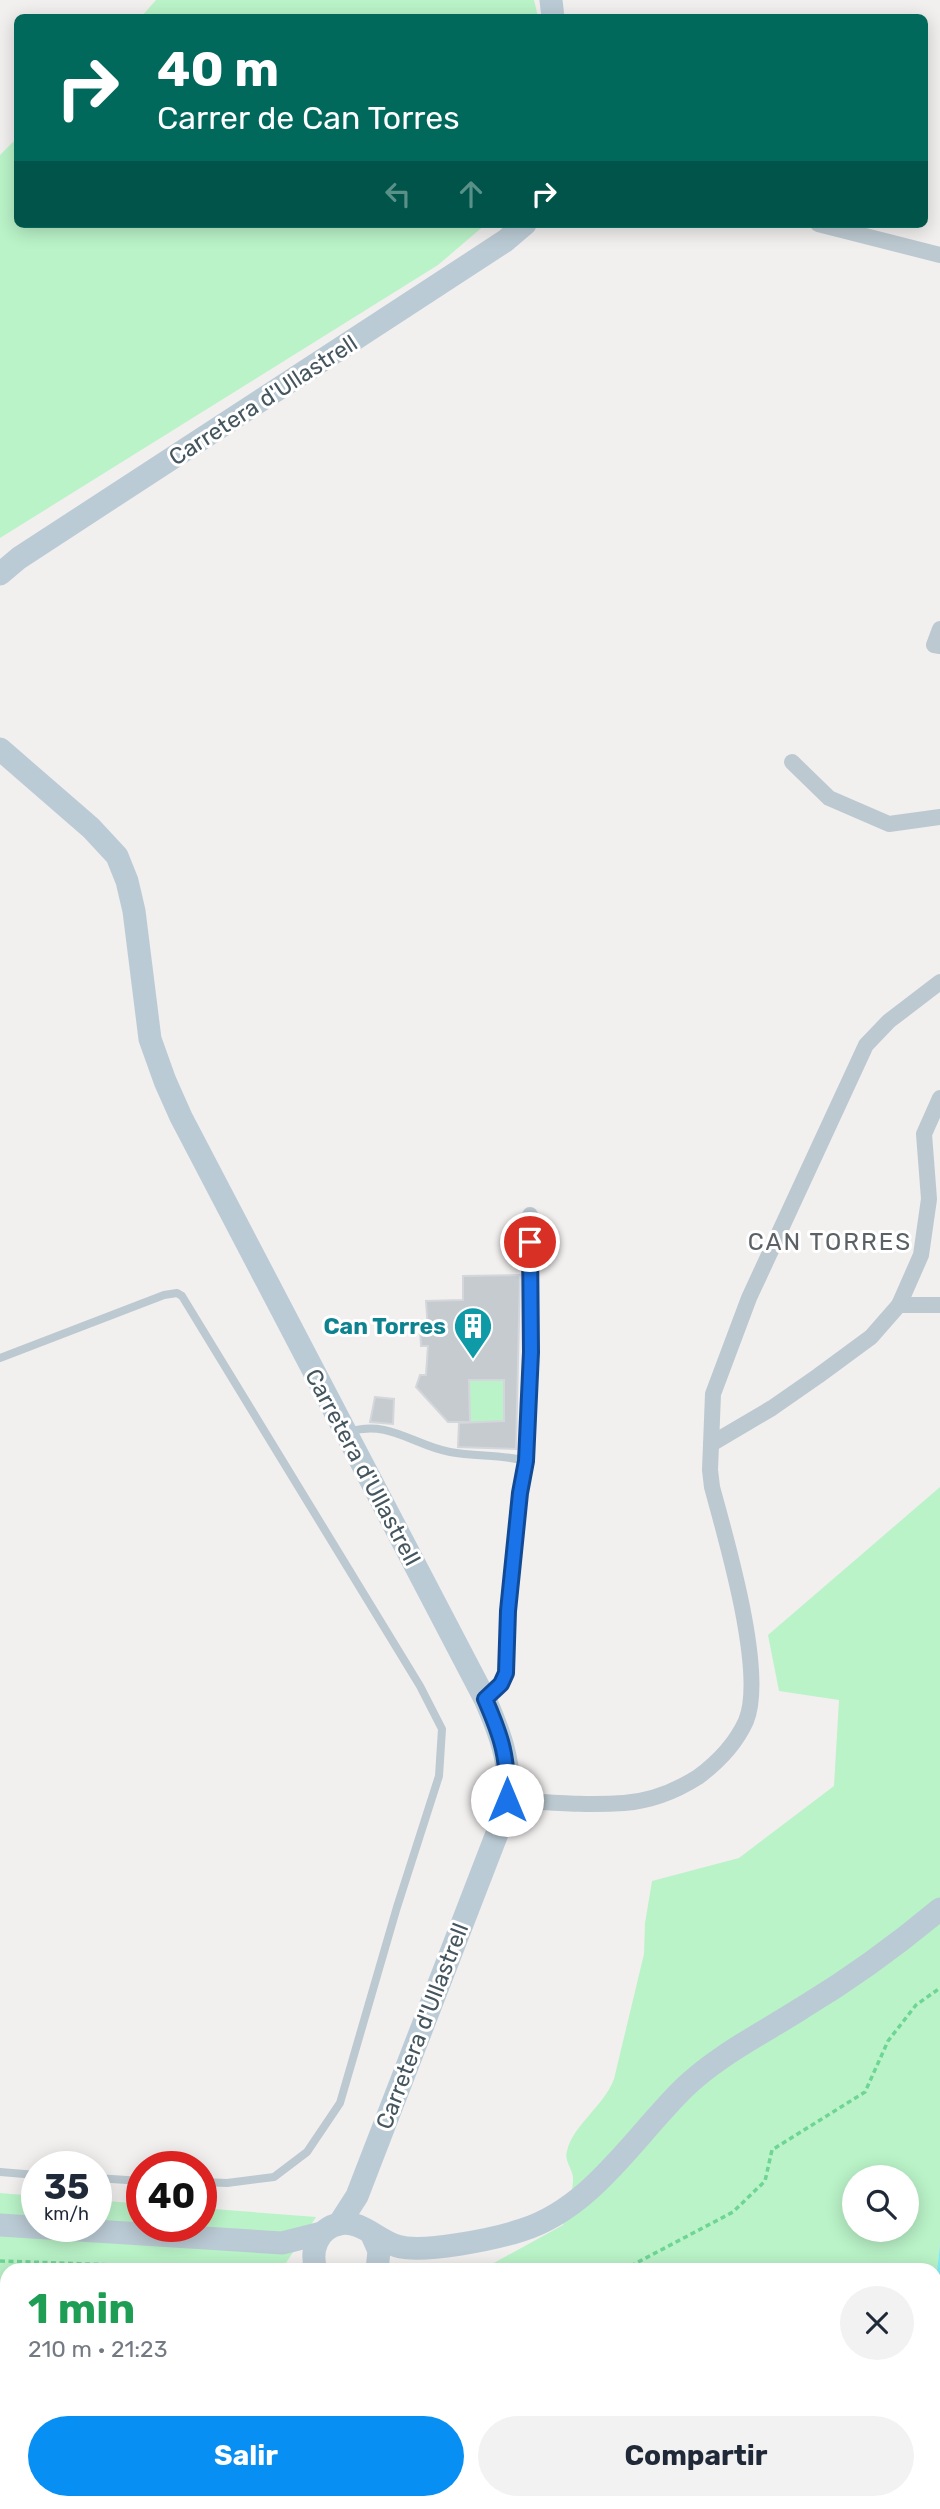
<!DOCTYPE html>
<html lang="es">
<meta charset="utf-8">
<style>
body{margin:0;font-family:Rubik,sans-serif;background:#f2f2f3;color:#1f2937;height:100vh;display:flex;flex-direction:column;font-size:26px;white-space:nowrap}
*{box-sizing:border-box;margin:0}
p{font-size:23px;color:#747a83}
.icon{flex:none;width:38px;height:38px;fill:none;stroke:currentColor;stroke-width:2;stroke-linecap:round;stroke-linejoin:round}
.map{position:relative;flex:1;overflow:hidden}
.details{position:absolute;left:0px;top:2263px;width:942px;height:247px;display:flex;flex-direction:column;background:#fff;border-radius:21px 21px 0 0;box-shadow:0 4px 18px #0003}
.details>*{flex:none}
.hud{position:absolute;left:14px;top:14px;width:914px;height:214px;border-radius:10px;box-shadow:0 4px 18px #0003;background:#00695c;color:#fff;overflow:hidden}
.controls{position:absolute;left:842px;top:2165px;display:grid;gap:14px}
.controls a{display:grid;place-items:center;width:77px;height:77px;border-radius:50%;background:#fff;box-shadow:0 4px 18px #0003;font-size:35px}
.speed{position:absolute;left:21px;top:2151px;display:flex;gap:14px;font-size:35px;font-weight:700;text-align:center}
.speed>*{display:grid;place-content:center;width:91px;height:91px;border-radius:50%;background:#fff;box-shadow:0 4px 18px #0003;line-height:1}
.speed small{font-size:18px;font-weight:400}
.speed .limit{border:10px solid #d22;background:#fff;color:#111}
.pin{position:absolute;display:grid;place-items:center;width:60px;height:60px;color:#fff;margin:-30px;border:4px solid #fff;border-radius:50%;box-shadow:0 2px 7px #0007}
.me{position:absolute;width:77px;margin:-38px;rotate:0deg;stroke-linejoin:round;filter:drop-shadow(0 0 5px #0008)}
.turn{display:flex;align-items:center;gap:24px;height:147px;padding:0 28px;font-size:32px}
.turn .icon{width:91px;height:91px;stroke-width:2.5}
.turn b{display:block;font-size:49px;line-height:60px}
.lanes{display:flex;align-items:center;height:66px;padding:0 28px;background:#0003;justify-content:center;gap:35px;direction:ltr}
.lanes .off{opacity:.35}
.round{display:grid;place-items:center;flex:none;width:74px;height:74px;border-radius:37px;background:#f2f2f3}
.overview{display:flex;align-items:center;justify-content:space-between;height:119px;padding:0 28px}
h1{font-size:42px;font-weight:700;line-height:52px;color:#1e9e55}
.action{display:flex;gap:14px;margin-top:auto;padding:14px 28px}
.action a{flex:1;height:80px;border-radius:42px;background:#088ff4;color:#fff;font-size:28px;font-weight:700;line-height:80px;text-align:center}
.action a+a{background:#f2f2f3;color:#1f2937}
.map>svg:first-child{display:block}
</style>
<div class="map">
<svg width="940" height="2509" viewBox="0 0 940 2509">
<rect width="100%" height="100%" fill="#f2efef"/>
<g fill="#baf3c8" fill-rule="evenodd">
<polygon points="156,0 534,0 538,17 141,17"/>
<polygon points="17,138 18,224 486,224 438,265 0,538 0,155"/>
<polygon points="469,1380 504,1380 504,1421 470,1423"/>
<path d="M940,1487V2244L935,2299L934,2270H445L492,2264L563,2225C566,2213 574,2188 573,2177C572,2168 564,2161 567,2151C573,2125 604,2106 614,2079L644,1954L645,1923L652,1881L739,1858L834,1786L839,1700L779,1691L768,1635ZM854,2177H906V2230H854Z"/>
<polygon points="0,2193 37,2196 37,2226 96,2226 96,2200 142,2204 142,2226 201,2226 201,2208 316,2217 284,2266 290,2270 7,2270 7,2502 908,2503 907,2509 0,2509"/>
</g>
<polygon fill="#83ecf5" points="940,2244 940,2509 907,2509 908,2503 934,2502 934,2299"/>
<g fill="#c6cbd0" stroke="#d3d6db" stroke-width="2">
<polygon points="520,1275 516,1449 458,1447 459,1423 504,1421 504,1380 469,1380 470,1422 448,1422 416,1387 420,1375 426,1375 428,1346 421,1346 420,1329 428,1330 426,1301 463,1300 463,1276"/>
<polygon points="375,1397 394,1399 393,1424 370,1422"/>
</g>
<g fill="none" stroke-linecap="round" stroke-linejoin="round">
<g stroke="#6ed594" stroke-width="3.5" stroke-dasharray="5 3.5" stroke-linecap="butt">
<polyline points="0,2261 118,2265 136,2270"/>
<polyline points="623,2270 733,2212 765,2181 772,2150 865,2092 888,2041 916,2005 940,1988"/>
</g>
<g stroke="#bcc9d0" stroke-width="8">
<polyline points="0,1358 164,1295 177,1293 182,1296 420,1686 442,1729 439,1776 397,1907 340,2103 307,2152 274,2177 227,2183 201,2182"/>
<path d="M349,1432C388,1419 415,1446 450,1452C476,1457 501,1454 526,1461"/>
<polyline points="0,2172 37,2175"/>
<polyline points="96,2178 142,2181"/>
</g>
<g stroke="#bcc9d0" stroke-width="16">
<polyline points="818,224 940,255"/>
<polyline points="940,629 934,645 940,646"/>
<polyline points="792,762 829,798 889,824 940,817"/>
<polyline points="899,1305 940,1305"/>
<polyline points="711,1444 772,1408 818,1376 871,1337 899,1305 921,1255 929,1199 924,1134 940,1098"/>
<polyline points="485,1699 501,1683 506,1673 508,1611 520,1493 526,1461 531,1352 530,1215"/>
<path d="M507,1800C546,1802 585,1806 624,1803C650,1801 676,1791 698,1777C717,1763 736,1743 746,1721C766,1673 726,1539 712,1487L710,1470L713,1394L749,1298L866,1045L889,1021L940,982"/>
</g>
<g stroke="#bbcbd5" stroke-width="23">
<polyline points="551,0 553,18"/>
<polyline points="0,574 19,558 505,241 525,224"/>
<path d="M0,749L91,828L117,856L127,881L134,911L150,1039L165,1081L181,1117L485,1699C499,1731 512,1763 507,1800C506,1810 501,1821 498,1831L357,2196L339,2224"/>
<polyline points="0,2225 282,2243 322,2233"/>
<polyline points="372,2235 379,2251 377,2270"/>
<path d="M316,2270C310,2251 317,2229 339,2224C360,2219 377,2240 397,2246C422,2254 495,2239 522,2230C592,2208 634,2137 684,2088C718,2055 763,2033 802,2008C850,1979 897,1945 940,1909"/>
</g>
</g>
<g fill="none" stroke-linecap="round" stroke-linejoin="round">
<g stroke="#114b97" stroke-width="18">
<path id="route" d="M507,1800C508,1757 502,1738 485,1699L501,1684L506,1673L508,1611L520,1493L526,1461L531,1352L530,1242"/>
</g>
<use href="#route" stroke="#1a73e8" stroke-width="12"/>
</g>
<defs>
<g id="building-pin" transform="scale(2.0125)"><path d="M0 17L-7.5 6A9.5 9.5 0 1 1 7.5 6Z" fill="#0f9aa8" stroke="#fff"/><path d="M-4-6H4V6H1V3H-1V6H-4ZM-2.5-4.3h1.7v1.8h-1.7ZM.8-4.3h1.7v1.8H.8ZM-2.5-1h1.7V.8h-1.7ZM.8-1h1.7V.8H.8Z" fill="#fff"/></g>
</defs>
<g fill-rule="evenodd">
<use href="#building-pin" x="473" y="1326"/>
</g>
<g text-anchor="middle" stroke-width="6" stroke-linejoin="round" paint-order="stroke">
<g font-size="23" fill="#45565f" stroke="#fff">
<text transform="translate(263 400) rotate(-33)" y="8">Carretera d'Ullastrell</text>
<text transform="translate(363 1467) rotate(62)" y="8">Carretera d'Ullastrell</text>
<text transform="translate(422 2026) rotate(-69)" y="8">Carretera d'Ullastrell</text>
</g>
<g font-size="23" font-weight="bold" fill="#0d838f" stroke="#fff" text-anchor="end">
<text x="446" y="1334">Can Torres</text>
</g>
<g font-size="24" letter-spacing="2" fill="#5b6165" stroke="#fff">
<text x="830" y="1250">CAN TORRES</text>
</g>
</g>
</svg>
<div class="controls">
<a><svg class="icon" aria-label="search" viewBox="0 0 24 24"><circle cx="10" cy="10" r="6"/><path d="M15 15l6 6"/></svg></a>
</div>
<div class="speed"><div>35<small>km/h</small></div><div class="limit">40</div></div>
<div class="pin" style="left:530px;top:1242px;background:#d93025"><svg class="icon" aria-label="arrive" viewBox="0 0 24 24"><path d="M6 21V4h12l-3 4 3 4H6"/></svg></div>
<svg class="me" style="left:507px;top:1800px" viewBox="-20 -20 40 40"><circle r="19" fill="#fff"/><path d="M0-13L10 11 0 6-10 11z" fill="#1a73e8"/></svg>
<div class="hud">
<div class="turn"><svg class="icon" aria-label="right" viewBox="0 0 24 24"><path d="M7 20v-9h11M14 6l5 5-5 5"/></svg><div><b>40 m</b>Carrer de Can Torres</div></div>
<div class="lanes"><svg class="icon off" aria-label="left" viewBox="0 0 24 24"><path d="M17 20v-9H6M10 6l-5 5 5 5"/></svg><svg class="icon off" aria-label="ahead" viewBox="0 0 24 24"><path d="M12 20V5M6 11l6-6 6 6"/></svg><svg class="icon" aria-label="right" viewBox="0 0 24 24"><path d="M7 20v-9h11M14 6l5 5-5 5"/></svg></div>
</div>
<section class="details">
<div class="overview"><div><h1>1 min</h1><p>210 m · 21:23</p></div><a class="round"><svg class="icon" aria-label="close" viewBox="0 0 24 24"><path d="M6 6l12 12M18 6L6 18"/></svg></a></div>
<div class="action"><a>Salir</a><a>Compartir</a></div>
</section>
</div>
